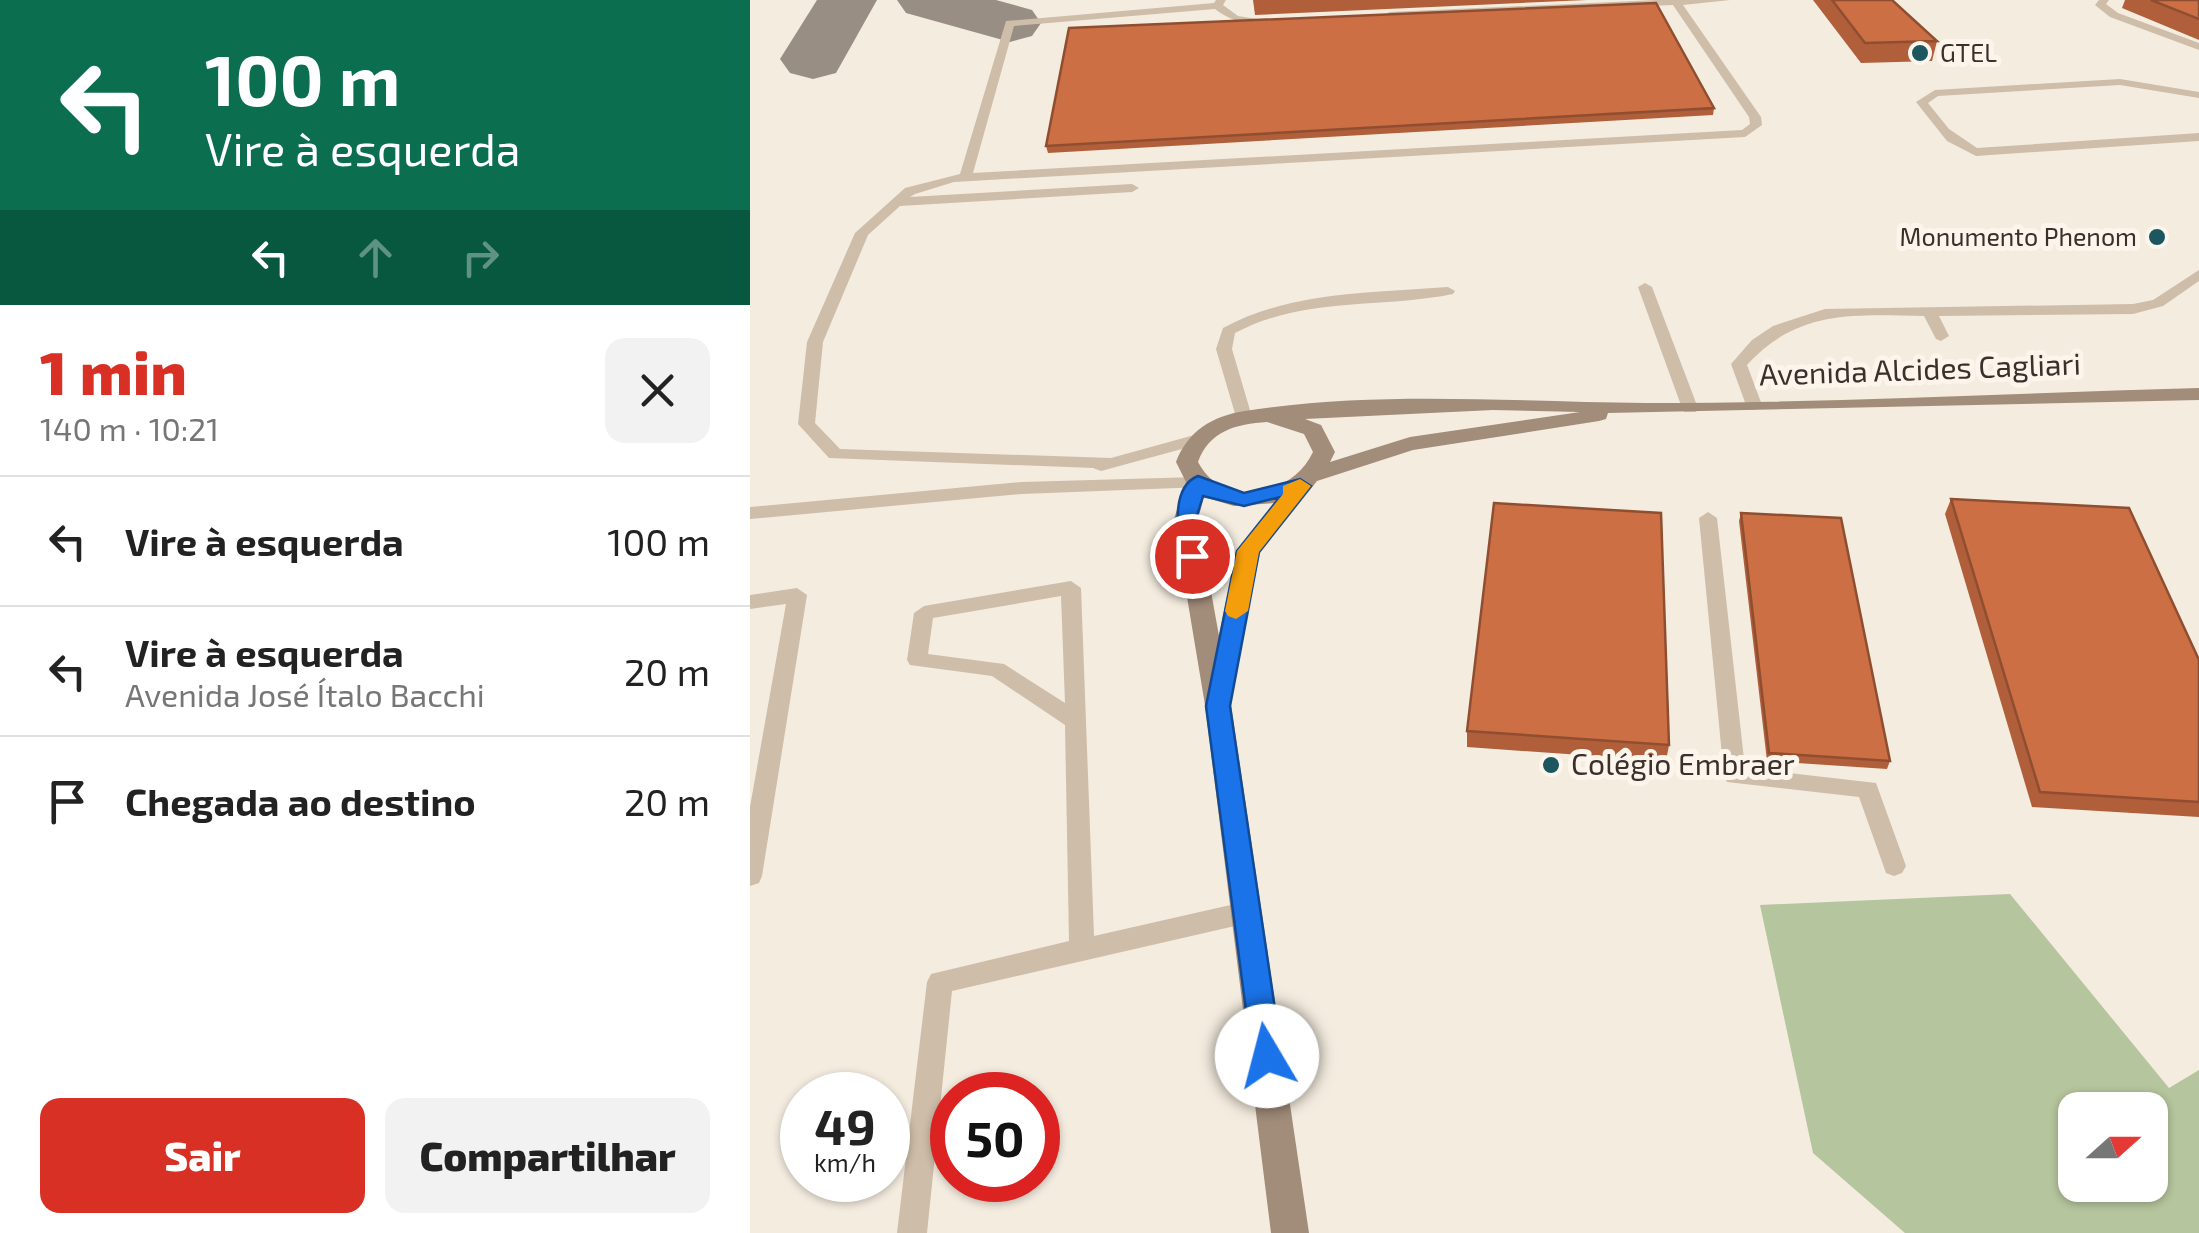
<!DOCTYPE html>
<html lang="pt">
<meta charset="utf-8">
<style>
body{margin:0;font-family:"Exo 2",sans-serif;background:#f2f2f2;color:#222;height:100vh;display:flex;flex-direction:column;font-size:38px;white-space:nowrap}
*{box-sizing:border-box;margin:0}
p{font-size:32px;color:#767676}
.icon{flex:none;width:55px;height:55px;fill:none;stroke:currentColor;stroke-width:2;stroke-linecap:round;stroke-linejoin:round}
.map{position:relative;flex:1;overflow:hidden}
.details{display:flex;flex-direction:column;background:#fff;width:750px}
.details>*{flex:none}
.guide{background:#0b6e4f;color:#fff;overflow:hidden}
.needle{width:65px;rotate:69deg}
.tools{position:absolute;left:1308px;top:1092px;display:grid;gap:20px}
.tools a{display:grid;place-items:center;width:110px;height:110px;border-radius:20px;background:#fff;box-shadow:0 2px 8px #0004;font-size:50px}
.speed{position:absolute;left:30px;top:1072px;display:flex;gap:20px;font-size:50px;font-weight:700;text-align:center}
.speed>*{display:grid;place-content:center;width:130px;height:130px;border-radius:50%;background:#fff;box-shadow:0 2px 8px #0004;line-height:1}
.speed small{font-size:25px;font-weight:400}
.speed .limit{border:15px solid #d22;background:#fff;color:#111}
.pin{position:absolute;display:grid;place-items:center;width:85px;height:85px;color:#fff;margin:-42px;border:5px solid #fff;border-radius:50%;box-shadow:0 2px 10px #0007}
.me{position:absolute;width:110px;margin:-55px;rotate:352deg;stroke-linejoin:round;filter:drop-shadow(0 0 8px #0008)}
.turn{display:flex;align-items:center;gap:35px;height:210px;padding:0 40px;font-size:45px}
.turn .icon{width:130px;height:130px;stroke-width:2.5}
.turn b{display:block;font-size:70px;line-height:85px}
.lanes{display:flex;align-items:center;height:95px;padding:0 40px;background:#0003;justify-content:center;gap:50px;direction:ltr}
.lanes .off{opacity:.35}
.round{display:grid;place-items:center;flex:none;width:105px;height:105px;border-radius:20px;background:#f2f2f2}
.headline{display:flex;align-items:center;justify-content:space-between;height:170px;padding:0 40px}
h1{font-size:60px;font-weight:800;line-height:75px;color:#d93025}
.cta{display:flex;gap:20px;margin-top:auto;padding:20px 40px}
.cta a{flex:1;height:115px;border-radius:20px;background:#d93025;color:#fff;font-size:40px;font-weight:800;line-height:115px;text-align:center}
.cta a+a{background:#f2f2f2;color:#222}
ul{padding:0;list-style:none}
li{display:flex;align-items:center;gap:30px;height:130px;padding:0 40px;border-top:2px solid #e0e0e0}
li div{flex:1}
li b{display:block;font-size:38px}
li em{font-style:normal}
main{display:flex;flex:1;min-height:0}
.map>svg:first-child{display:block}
</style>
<main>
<section class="details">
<div class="guide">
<div class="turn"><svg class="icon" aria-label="left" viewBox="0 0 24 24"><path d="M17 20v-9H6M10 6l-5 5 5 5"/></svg><div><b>100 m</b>Vire à esquerda</div></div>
<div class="lanes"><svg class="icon" aria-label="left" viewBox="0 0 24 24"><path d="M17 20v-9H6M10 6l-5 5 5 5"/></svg><svg class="icon off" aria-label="ahead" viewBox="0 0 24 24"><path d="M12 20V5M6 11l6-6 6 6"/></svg><svg class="icon off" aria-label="right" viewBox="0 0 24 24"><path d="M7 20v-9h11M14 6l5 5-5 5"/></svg></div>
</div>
<div class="headline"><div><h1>1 min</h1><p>140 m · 10:21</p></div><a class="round"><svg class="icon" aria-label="close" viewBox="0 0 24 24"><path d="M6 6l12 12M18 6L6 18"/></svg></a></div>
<ul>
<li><svg class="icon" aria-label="left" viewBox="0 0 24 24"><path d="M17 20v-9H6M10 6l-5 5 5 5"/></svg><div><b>Vire à esquerda</b></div><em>100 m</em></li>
<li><svg class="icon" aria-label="left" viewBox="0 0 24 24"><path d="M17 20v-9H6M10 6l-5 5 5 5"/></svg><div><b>Vire à esquerda</b><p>Avenida José Ítalo Bacchi</p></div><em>20 m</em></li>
<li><svg class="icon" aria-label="arrive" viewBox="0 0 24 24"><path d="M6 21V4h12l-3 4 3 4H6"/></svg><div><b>Chegada ao destino</b></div><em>20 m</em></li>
</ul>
<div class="cta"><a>Sair</a><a>Compartilhar</a></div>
</section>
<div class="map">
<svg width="1449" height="1233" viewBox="0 0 1449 1233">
<rect width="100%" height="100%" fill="#f4ecdf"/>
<path fill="#b5c59d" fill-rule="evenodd" d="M1260,894L1419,1088L1449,1070V1233H1155L1063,1153L1010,905ZM1325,1110H1400V1185H1325Z"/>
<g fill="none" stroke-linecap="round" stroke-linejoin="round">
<g fill="#988e84" fill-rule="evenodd">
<polygon points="67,0 127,0 86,73 63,79 40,73 30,59"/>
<polygon points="147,0 246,0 282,10 291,23 282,36 260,42 156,13"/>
</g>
<g fill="#cebda9" fill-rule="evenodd">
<path d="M466,0H476L473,5L488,16L520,21C501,29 481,21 465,9L264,26L223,173L992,130L1000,124L999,117L923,5L635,17L639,12L907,0H980L933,5L1011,117L1012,125L995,137L204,182L165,194L160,197L382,184L389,188L382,192L150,206L118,235L73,342L65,423L90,449L361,458L448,434L457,439L454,443L351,471L343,468L79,458L48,424L57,342L105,233L155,188L210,174L256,21L464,3Z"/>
<polygon points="1349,0 1359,0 1356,4 1368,13 1449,43 1449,50 1360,17 1345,5"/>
<polygon points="1370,79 1449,92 1449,98 1370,85 1188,96 1178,103 1199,129 1227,148 1449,133 1449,141 1226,156 1197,141 1166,102 1185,90"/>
<path d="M1449,270V281L1413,306L1383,314L1189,316L1199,336L1191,341L1186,339L1174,316C1104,315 1048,309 997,365L1012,405L1004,410L996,405L981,364L1002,340L1023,326L1075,309L1383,304L1403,300Z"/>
<polygon points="895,283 902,287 948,408 946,412 934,412 932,408 888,287"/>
<path d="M698,287L705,291L703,294C629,309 555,296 485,333L482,349L502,417L494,422L486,417L466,349L473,328C542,291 621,293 698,287Z"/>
<polygon points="447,477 456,483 453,487 272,494 0,519 0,507 272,482"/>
<polygon points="958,512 967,518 995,768 1126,783 1156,866 1152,873 1144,876 1136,873 1109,797 977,782 974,776 949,518"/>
<path d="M321,581L331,588L344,936L498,901L507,904L510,912L507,920L498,923L202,991L177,1233H147L177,982L181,974L319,941L315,725L242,676L160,665L157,660L164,613L174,606ZM311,596L315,703L254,664L178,654L183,618Z"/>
<polygon points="47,588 57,595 12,876 9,883 0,886 0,807 36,604 0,609 0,595"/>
</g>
<path fill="#a28c7a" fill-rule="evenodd" d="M1449,388V400L858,413L856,419L849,421L663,450L567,481L510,553L480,698L559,1233H521L455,705L424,519L436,482L426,462C438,431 462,416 495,411C627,390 763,402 896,403C1080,403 1265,393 1449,388ZM743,410L830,412L660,437L580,462L585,452L571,425L555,419ZM517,422L554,434L563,452C542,497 473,510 448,462C459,431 486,424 517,422ZM454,497L484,506L525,503L486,551L469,636L448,519Z"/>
</g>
<g fill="#b05f3a">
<polygon points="503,0 837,0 505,15"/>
<polygon points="1063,0 1142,0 1187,41 1182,61 1111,63"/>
<polygon points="1375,0 1449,0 1449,40 1372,8"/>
<polygon points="964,108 963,115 298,153 296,146"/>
<polygon points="1201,499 1449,660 1449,817 1282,807 1195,514"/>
<polygon points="991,513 1140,761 1137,769 1017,761 989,521"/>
<polygon points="717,731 919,745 916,761 717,747"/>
</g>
<g fill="#cd6f44" stroke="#904e30" stroke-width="2.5">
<polygon points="1082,0 1142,0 1187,41 1115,43"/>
<polygon points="1401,0 1449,0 1449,19"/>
<polygon points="906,3 964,108 296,146 319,28"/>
<polygon points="1201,499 1379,508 1449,660 1449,802 1290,792"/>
<polygon points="744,503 911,513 919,745 717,731"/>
<polygon points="991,513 1091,518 1140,761 1019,753"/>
</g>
<path fill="#1a73e8" stroke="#114b97" stroke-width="2.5" d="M448,476L494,493L550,479L561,486L509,552L480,706L532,1056L528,1066L517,1071L506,1066L502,1056L456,706L487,551L530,497L494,506L453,496L446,519L453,556L442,563L431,556C428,533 420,487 448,476Z"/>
<polygon fill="#f59e0b" points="550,479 561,486 509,552 498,611 486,619 478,616 475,611 487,551 533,494 533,486"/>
<g fill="#1c565f" stroke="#fbf5ec" stroke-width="4">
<circle cx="1170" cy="53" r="10"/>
<circle cx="1407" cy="237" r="10"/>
<circle cx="801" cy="765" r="10"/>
</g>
<g text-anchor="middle" stroke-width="10" stroke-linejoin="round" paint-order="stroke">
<g font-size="25" fill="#3b302a" stroke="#fbf5ec" text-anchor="start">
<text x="1190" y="62">GTEL</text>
<text x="1387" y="246" text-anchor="end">Monumento Phenom</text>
</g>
<g font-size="30" fill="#3b302a" stroke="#fbf5ec">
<text transform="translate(1170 370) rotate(-2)" y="10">Avenida Alcides Cagliari</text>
</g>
<g font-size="30" fill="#3b302a" stroke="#fbf5ec" text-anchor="start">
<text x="821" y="775">Colégio Embraer</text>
</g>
</g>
</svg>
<div class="tools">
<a><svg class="needle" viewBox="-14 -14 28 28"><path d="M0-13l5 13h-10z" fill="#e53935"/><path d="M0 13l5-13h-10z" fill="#767676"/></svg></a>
</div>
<div class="speed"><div>49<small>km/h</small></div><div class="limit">50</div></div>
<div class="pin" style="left:442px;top:556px;background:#d93025"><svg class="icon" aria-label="arrive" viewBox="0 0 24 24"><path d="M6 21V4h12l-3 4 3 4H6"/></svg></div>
<svg class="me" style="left:517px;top:1056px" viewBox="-20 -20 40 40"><circle r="19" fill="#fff"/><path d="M0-13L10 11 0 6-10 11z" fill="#1a73e8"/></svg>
</div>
</main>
